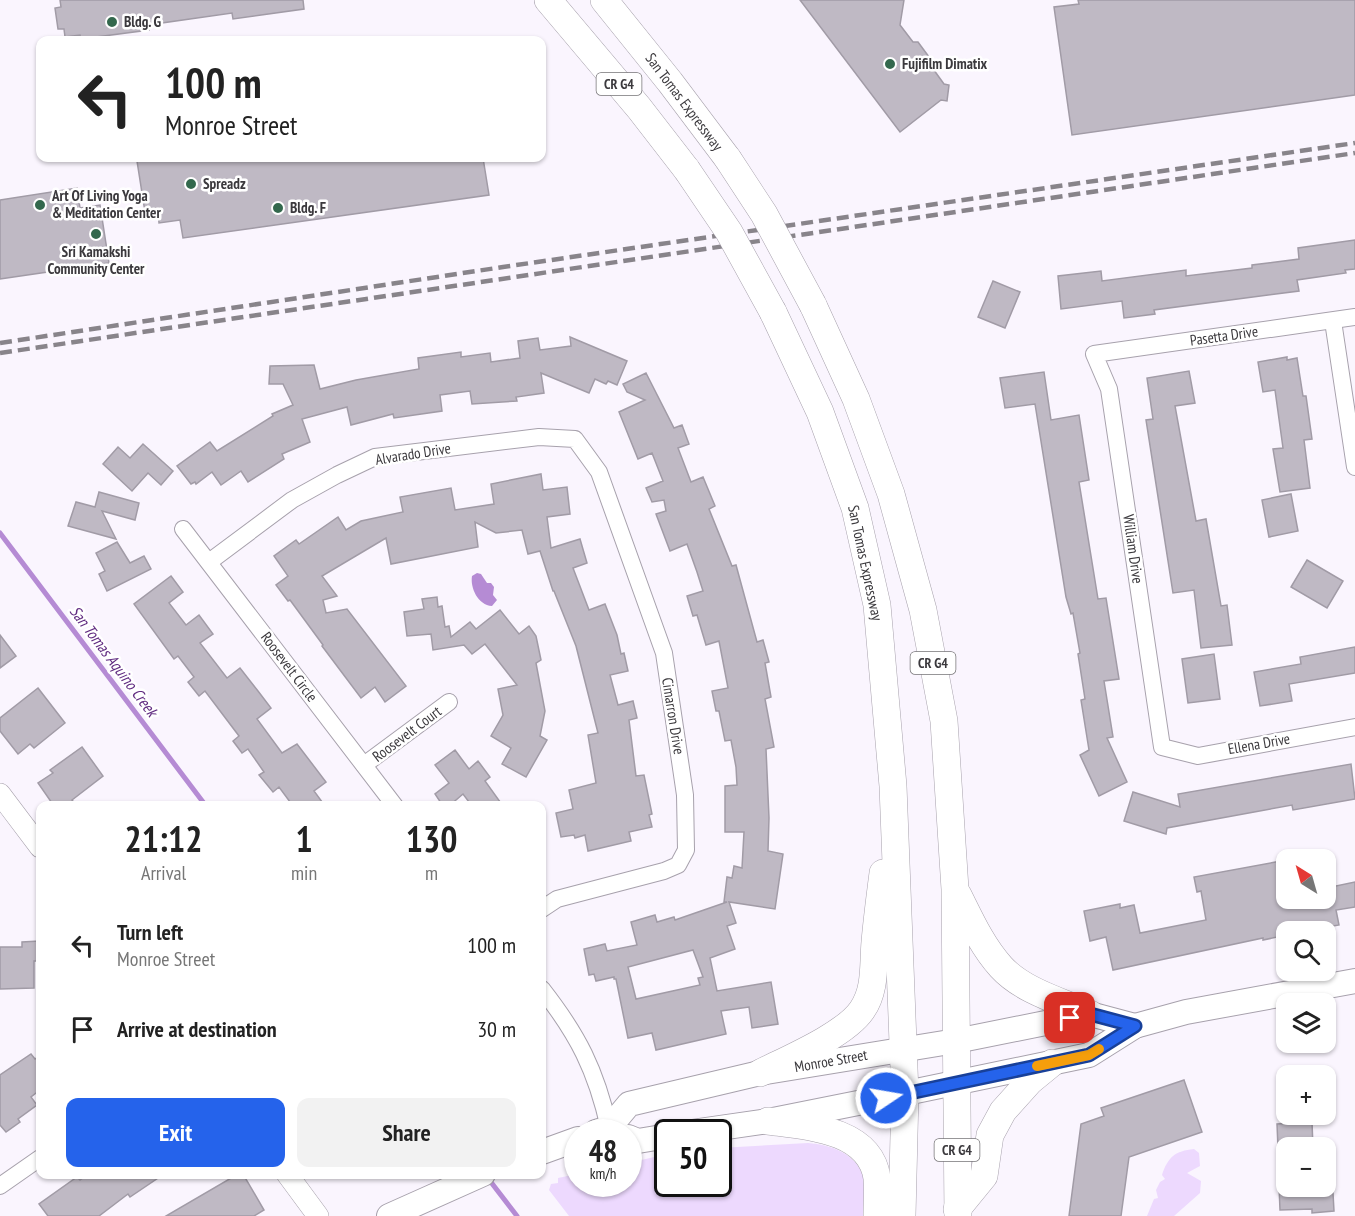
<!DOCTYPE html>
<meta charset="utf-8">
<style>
body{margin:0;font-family:"PT Sans Narrow",sans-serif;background:#f2f2f2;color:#222;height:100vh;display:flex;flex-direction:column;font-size:22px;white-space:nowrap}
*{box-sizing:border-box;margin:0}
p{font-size:20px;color:#767676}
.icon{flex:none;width:33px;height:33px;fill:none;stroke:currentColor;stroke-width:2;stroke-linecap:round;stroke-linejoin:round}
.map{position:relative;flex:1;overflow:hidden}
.sheet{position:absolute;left:36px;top:801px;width:510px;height:378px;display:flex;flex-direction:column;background:#fff;border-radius:12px;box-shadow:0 2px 4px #0004}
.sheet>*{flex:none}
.guide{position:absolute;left:36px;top:36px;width:510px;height:126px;border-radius:12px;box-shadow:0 2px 4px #0004;background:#fff;color:#222;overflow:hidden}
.needle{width:39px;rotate:323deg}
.fabs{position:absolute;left:1276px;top:849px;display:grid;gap:12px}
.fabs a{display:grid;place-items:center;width:60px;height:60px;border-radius:12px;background:#fff;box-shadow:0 2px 4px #0004;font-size:30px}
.speed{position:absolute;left:564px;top:1119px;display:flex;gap:12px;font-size:30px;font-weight:700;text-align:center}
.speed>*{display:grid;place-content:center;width:78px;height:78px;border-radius:50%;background:#fff;box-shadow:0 2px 4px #0004;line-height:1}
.speed small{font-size:15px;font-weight:400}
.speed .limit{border:3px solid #111;border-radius:9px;background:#fff;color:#111}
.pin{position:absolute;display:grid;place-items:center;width:51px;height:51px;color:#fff;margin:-26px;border-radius:12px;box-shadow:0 3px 9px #0006}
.me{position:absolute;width:66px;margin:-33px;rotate:78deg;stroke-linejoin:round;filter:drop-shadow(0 0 4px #0008)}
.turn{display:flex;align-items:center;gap:21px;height:126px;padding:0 30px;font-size:27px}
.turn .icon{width:78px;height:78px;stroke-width:2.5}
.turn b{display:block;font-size:42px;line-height:51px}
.eta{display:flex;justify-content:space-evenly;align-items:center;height:102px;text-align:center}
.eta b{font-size:36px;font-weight:600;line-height:42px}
.button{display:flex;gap:12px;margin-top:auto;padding:12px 30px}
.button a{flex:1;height:69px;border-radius:12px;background:#2563eb;color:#fff;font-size:24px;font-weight:600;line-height:69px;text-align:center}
.button a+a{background:#f2f2f2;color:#222}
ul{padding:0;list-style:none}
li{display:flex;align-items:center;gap:18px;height:84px;padding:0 30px}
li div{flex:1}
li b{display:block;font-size:22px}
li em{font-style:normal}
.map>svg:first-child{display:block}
</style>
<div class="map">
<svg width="1355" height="1216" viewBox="0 0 1355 1216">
<rect width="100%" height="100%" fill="#faf5fe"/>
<g fill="#edd9fe">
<path d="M808,1143C831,1145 856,1153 864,1178C867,1190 864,1204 864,1216H569L549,1190L551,1184L558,1183V1178L577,1174L578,1184H628L629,1167L633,1162L667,1154L668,1184H718L719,1148Z"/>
<path d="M1194,1149L1199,1153L1200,1166L1187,1173L1201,1181L1200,1193L1174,1216H1147L1154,1199L1158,1198L1156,1190L1160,1182L1165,1179L1162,1175C1168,1157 1175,1151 1194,1149Z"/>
</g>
<path fill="#b58bd4" d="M477,573L481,574L487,583H491L494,587L493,595L497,600L492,606C478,605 470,588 472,576Z"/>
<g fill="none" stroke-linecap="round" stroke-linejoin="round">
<g stroke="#b58bd4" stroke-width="5">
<polyline points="0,533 206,806"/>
<polyline points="487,1177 517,1216"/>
</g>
</g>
<g fill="#bfb9c4" stroke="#a19ba6" stroke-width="1.5" fill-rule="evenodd">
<polygon points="60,0 303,0 304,9 233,19 232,13 148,25 149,30 81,39 80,35 65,37 64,29 58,29 55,8 61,7"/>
<polygon points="800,0 904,0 900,25 913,42 918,42 932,61 931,66 944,84 949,85 947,101 941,100 900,132"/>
<polygon points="1078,0 1355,0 1355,95 1072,135 1054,7 1079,4"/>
<polygon points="156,158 483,158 489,195 183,238 180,220 159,223 158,210 145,212 137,161"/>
<polygon points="77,188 80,208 100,205 109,263 0,279 0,200"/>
<polygon points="1355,240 1355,269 1345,270 1346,273 1297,280 1299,291 1154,310 1155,314 1124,318 1122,301 1061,309 1058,276 1101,271 1102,281 1186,270 1186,276 1252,268 1252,265 1299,259 1298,248"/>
<polygon points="993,281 1020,292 1005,328 978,317"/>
<polygon points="570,337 627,361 617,385 608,381 606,384 595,379 589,393 541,373 544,393 516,397 517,401 472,404 470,391 440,395 442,411 394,418 393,414 351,425 347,407 302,419 310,442 282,454 284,459 248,482 241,471 221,485 212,472 196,484 195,482 191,484 177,466 210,442 217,451 273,416 272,414 293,405 283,384 269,384 270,366 314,365 320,389 356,380 419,369 418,358 461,352 461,357 490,353 491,362 520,358 518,341 538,338 540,350 571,346"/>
<polygon points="1287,357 1287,360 1297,358 1303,396 1306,396 1312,439 1304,440 1310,488 1280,492 1273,449 1283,448 1275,390 1263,392 1258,362"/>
<polygon points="1189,371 1195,403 1175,406 1196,521 1206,519 1221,606 1227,605 1232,645 1201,648 1194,590 1173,593 1146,420 1153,419 1147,378"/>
<polygon points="1044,372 1051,420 1079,415 1089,480 1079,482 1098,599 1106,598 1119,679 1104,681 1113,737 1107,738 1127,782 1099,796 1080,755 1089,750 1081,700 1085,699 1078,654 1080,653 1073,613 1071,614 1066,597 1035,404 1005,408 1000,378"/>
<path d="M646,373L674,428L682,425L689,444L678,448L691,482L703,477L715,506L709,509L732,566L736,565L757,642L763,640L769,662L765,663L771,697L765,699L774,747L766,749L769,818L768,851L783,854L775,909L729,902L736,923L727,926L735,949L710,958L717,991L771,982L778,1024L752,1028L749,1007L721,1011L726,1034L656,1050L652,1033L628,1038L616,979H614V977L596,981L594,974L589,975L584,949L605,944L607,951L637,945L631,922L655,915L657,922L674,917L675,920L727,902H724L727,877L732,878L734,866L742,868L744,832H725V786L737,785L736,767L731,740L725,741L719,711H716L712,691L728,688L719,641L706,645L697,615L693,616L687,596L703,591L697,572L687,544L670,551L656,514L666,511L664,500L652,502L646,488L663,481L652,453L638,459L619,412L645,400L627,392L623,384ZM693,950L703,977L698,978L700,985L636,999L628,967Z"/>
<polygon points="143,444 173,471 161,485 148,473 132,491 103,464 118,447 130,458"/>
<polygon points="541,474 543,490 567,487 570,514 547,517 551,548 580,539 587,563 573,568 589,610 605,604 617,635 621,654 624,653 628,671 610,675 618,705 633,701 637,718 629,720 636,776 644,775 652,814 649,815 652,827 629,832 631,841 588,851 585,835 575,838 574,835 561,837 556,813 573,809 569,790 596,783 588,735 598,733 576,646 554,591 553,591 540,551 528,554 522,530 496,533 475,522 478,547 391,564 386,538 322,576 337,596 323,600 326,613 347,609 406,686 385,702 375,687 361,698 322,646 323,645 290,600 288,601 276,585 288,576 274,556 296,540 299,544 338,517 346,530 361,521 403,512 400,497 451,488 455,510 494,504 491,484"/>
<polygon points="99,492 139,503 135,520 102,511 116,539 68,526 76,502 95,507"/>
<polygon points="1291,494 1298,531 1269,537 1262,500"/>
<polygon points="117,542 130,563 144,556 151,569 107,591 99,574 105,571 96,553"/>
<polygon points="1307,560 1343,581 1327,608 1291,587"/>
<polygon points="171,576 183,592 169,603 186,625 199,615 213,634 200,643 227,678 240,668 258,691 271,708 257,719 282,753 297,744 326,782 314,791 325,806 293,806 279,787 273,792 259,775 264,772 248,749 242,753 233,741 239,736 205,691 199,696 188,682 194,677 178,656 174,659 134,604"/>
<polygon points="437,597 438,607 442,606 445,627 449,626 451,637 470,622 476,629 500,610 519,634 529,626 536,636 541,660 536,663 545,711 540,736 547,740 526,777 502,764 511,748 491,736 503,715 498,689 517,685 485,644 472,654 464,645 433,650 431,634 407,636 404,612 424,609 422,599"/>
<polygon points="0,635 16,656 0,668"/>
<polygon points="1355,647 1355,673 1289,684 1292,701 1260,706 1254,672 1301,664 1300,657"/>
<polygon points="1214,654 1220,699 1188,703 1182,659"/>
<polygon points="38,688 65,723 34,748 30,744 18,754 0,731 0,718"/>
<polygon points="82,747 103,776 72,800 77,806 54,806 38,783 53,773 50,770"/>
<polygon points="455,750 469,769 478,761 490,777 485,781 503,806 472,806 463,794 449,806 443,806 435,794 449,783 435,765"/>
<polygon points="1351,764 1355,799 1293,810 1292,805 1167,828 1166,834 1124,821 1133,792 1180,807 1178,794"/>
<polygon points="1287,860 1287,898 1326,898 1326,888 1355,882 1355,907 1336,910 1339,925 1302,932 1287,932 1287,935 1263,940 1263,938 1113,970 1106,937 1090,941 1084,911 1120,904 1120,908 1134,905 1140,933 1206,920 1201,891 1197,892 1194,877"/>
<polygon points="39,941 39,961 34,961 34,988 0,989 0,947 22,947 22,942"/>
<polygon points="31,1054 35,1059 40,1056 40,1090 31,1097 37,1105 18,1119 20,1122 6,1132 0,1125 0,1075"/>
<polygon points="1184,1080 1202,1132 1129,1157 1121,1216 1069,1216 1081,1124 1104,1116 1101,1108"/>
<polygon points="1312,1122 1313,1148 1278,1148 1277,1124"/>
<polygon points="88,1174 164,1174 130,1197 128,1194 99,1216 48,1216 39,1204 77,1177 80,1180"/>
<polygon points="238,1174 243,1174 264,1210 254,1216 166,1216"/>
<polygon points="1279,1186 1320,1186 1321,1194 1333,1193 1334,1211 1312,1213 1312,1209 1280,1210"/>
</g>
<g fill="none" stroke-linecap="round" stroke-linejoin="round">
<g stroke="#a7a1ac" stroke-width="18">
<g id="minor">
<polyline points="1355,317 1094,354 1109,389 1162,747 1198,756 1355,727"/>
<polyline points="1333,321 1355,467"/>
<polyline points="183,529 395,806"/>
<polyline points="209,562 292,500 337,475 375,457 539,437 575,439 599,472 664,653 685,795 686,850 678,865 664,871 557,899 542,909"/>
<polyline points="364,765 449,702"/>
<path d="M542,989C578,1035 596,1070 609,1128"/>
<polyline points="0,1186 40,1158"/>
</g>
</g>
<g stroke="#a7a1ac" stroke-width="22">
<g id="tertiary">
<polyline points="0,794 40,847"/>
<polyline points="287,1174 318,1216"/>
</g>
</g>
<g stroke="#a7a1ac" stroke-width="26">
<g id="secondary">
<polyline points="596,1132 609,1128 629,1104 760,1073 956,1041 1090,1014 1135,1026"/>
<polyline points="692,1132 768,1121 868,1101 1089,1055 1135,1026 1186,1012 1355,981"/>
<polyline points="628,1137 638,1141 668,1136"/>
<polyline points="542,1152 578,1139"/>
<polyline points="389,1216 483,1174"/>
</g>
</g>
<g stroke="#a7a1ac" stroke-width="28">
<g id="trunk">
<polyline points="548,0 639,108 687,170"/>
<polyline points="604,0 670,82 728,159"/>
<polyline points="813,305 856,399 891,494 923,610 944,721 955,889 958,1216"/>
<polyline points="773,312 820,412 855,508 877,605 893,786 905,1094 902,1216"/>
<path d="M958,895C970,919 982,946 1001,967C1023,991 1060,1001 1090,1014"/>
<path d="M760,1073C788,1059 845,1035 862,1010C876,990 873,965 875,942C877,919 880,896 883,873"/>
<path d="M768,1121C806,1126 870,1129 877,1178C878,1190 877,1204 877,1216"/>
<polyline points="957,1209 984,1176 990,1135 1003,1111 1030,1081 1052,1063"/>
</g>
</g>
<use href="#minor" stroke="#fff" stroke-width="16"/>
<use href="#tertiary" stroke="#fff" stroke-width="21"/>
<use href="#secondary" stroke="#fff" stroke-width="24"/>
<use href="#trunk" stroke="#fff" stroke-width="27"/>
<g stroke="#88848a" stroke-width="4.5" stroke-dasharray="12 6" stroke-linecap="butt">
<polyline points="0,343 503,267 1355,143"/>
<polyline points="0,353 1355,153"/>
</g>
<g stroke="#a7a1ac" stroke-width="28" stroke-linecap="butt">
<g id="trunk-bridge">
<polyline points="728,159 764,214 813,305"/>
<polyline points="687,170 729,232 773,312"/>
</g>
</g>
<use href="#trunk-bridge" stroke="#fff" stroke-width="27"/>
</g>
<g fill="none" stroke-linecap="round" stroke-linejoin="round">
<g stroke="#184099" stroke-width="15">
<polyline id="route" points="886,1098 1089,1055 1135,1026 1090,1014 1070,1018"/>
</g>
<use href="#route" stroke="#2563eb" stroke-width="10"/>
<polyline stroke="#f59e0b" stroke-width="10" points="1037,1066 1089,1055 1099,1049"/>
</g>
<g fill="#33684d" stroke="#fff" stroke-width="2">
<circle cx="112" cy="22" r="6"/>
<circle cx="890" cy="64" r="6"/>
<circle cx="191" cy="184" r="6"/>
<circle cx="40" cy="205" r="6"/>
<circle cx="278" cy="208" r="6"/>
<circle cx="96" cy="234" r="6"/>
</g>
<g text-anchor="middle" stroke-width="5" stroke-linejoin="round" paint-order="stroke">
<g fill="#fff" stroke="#767477" stroke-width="1.5">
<rect x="596.5" y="73" width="45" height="22" rx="4.5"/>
<rect x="910.5" y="652" width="45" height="22" rx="4.5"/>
<rect x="934.5" y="1139" width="45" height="22" rx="4.5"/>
</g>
<g font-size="14" font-weight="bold" fill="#3b393d">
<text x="619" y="89">CR G4</text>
<text x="933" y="668">CR G4</text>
<text x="957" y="1155">CR G4</text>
</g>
<g font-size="15" font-weight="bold" fill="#3b393d" stroke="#fff" text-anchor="start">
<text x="124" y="27">Bldg. G</text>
<text x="902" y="69">Fujifilm Dimatix</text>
<text x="203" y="189">Spreadz</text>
<text x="52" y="201">Art Of Living Yoga<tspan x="52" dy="17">&amp; Meditation Center</tspan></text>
<text x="290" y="213">Bldg. F</text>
<text x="96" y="257" text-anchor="middle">Sri Kamakshi<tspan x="96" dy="17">Community Center</tspan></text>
</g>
<g font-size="15" fill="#3b393d" stroke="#fff">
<text transform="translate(684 102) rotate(53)" y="5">San Tomas Expressway</text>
<text transform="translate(1224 336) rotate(-8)" y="5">Pasetta Drive</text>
<text transform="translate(413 454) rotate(-9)" y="5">Alvarado Drive</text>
<text transform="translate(1133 549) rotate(82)" y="5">William Drive</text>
<text transform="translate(865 563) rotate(78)" y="5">San Tomas Expressway</text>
<text transform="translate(289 667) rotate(53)" y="5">Roosevelt Circle</text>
<text transform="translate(673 716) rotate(81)" y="5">Cimarron Drive</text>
<text transform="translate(407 734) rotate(-37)" y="5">Roosevelt Court</text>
<text transform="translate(1259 744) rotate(-10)" y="5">Ellena Drive</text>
<text transform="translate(831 1061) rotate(-10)" y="5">Monroe Street</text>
</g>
<g font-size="16" font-style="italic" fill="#612c81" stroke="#fff">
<text transform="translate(114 661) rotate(53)" y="6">San Tomas Aquino Creek</text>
</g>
</g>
</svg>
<div class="fabs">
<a><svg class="needle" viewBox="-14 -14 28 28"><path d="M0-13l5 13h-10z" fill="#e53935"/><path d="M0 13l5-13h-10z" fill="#767676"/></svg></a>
<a><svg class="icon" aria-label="search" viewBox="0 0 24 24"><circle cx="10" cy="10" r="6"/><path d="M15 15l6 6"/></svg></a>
<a><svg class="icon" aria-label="layers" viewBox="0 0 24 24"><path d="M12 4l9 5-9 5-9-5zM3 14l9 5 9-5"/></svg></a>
<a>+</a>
<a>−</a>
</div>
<div class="speed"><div>48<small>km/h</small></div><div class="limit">50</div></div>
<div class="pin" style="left:1070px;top:1018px;background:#d93025"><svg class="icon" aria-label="arrive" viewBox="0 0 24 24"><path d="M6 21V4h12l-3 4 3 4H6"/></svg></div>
<svg class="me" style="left:886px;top:1098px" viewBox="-20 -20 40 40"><circle r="17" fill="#2563eb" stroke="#fff" stroke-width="3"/><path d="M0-11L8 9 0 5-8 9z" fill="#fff"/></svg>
<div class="guide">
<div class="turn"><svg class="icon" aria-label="left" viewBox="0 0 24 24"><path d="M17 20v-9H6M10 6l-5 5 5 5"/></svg><div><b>100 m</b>Monroe Street</div></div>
</div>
<section class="sheet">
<div class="eta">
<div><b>21:12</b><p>Arrival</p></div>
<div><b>1</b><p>min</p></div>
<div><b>130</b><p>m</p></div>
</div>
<ul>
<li><svg class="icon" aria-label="left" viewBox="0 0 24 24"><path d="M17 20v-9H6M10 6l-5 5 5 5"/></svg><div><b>Turn left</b><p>Monroe Street</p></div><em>100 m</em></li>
<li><svg class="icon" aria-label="arrive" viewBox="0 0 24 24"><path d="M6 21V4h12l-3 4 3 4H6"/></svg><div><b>Arrive at destination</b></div><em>30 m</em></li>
</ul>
<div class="button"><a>Exit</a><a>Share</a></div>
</section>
</div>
